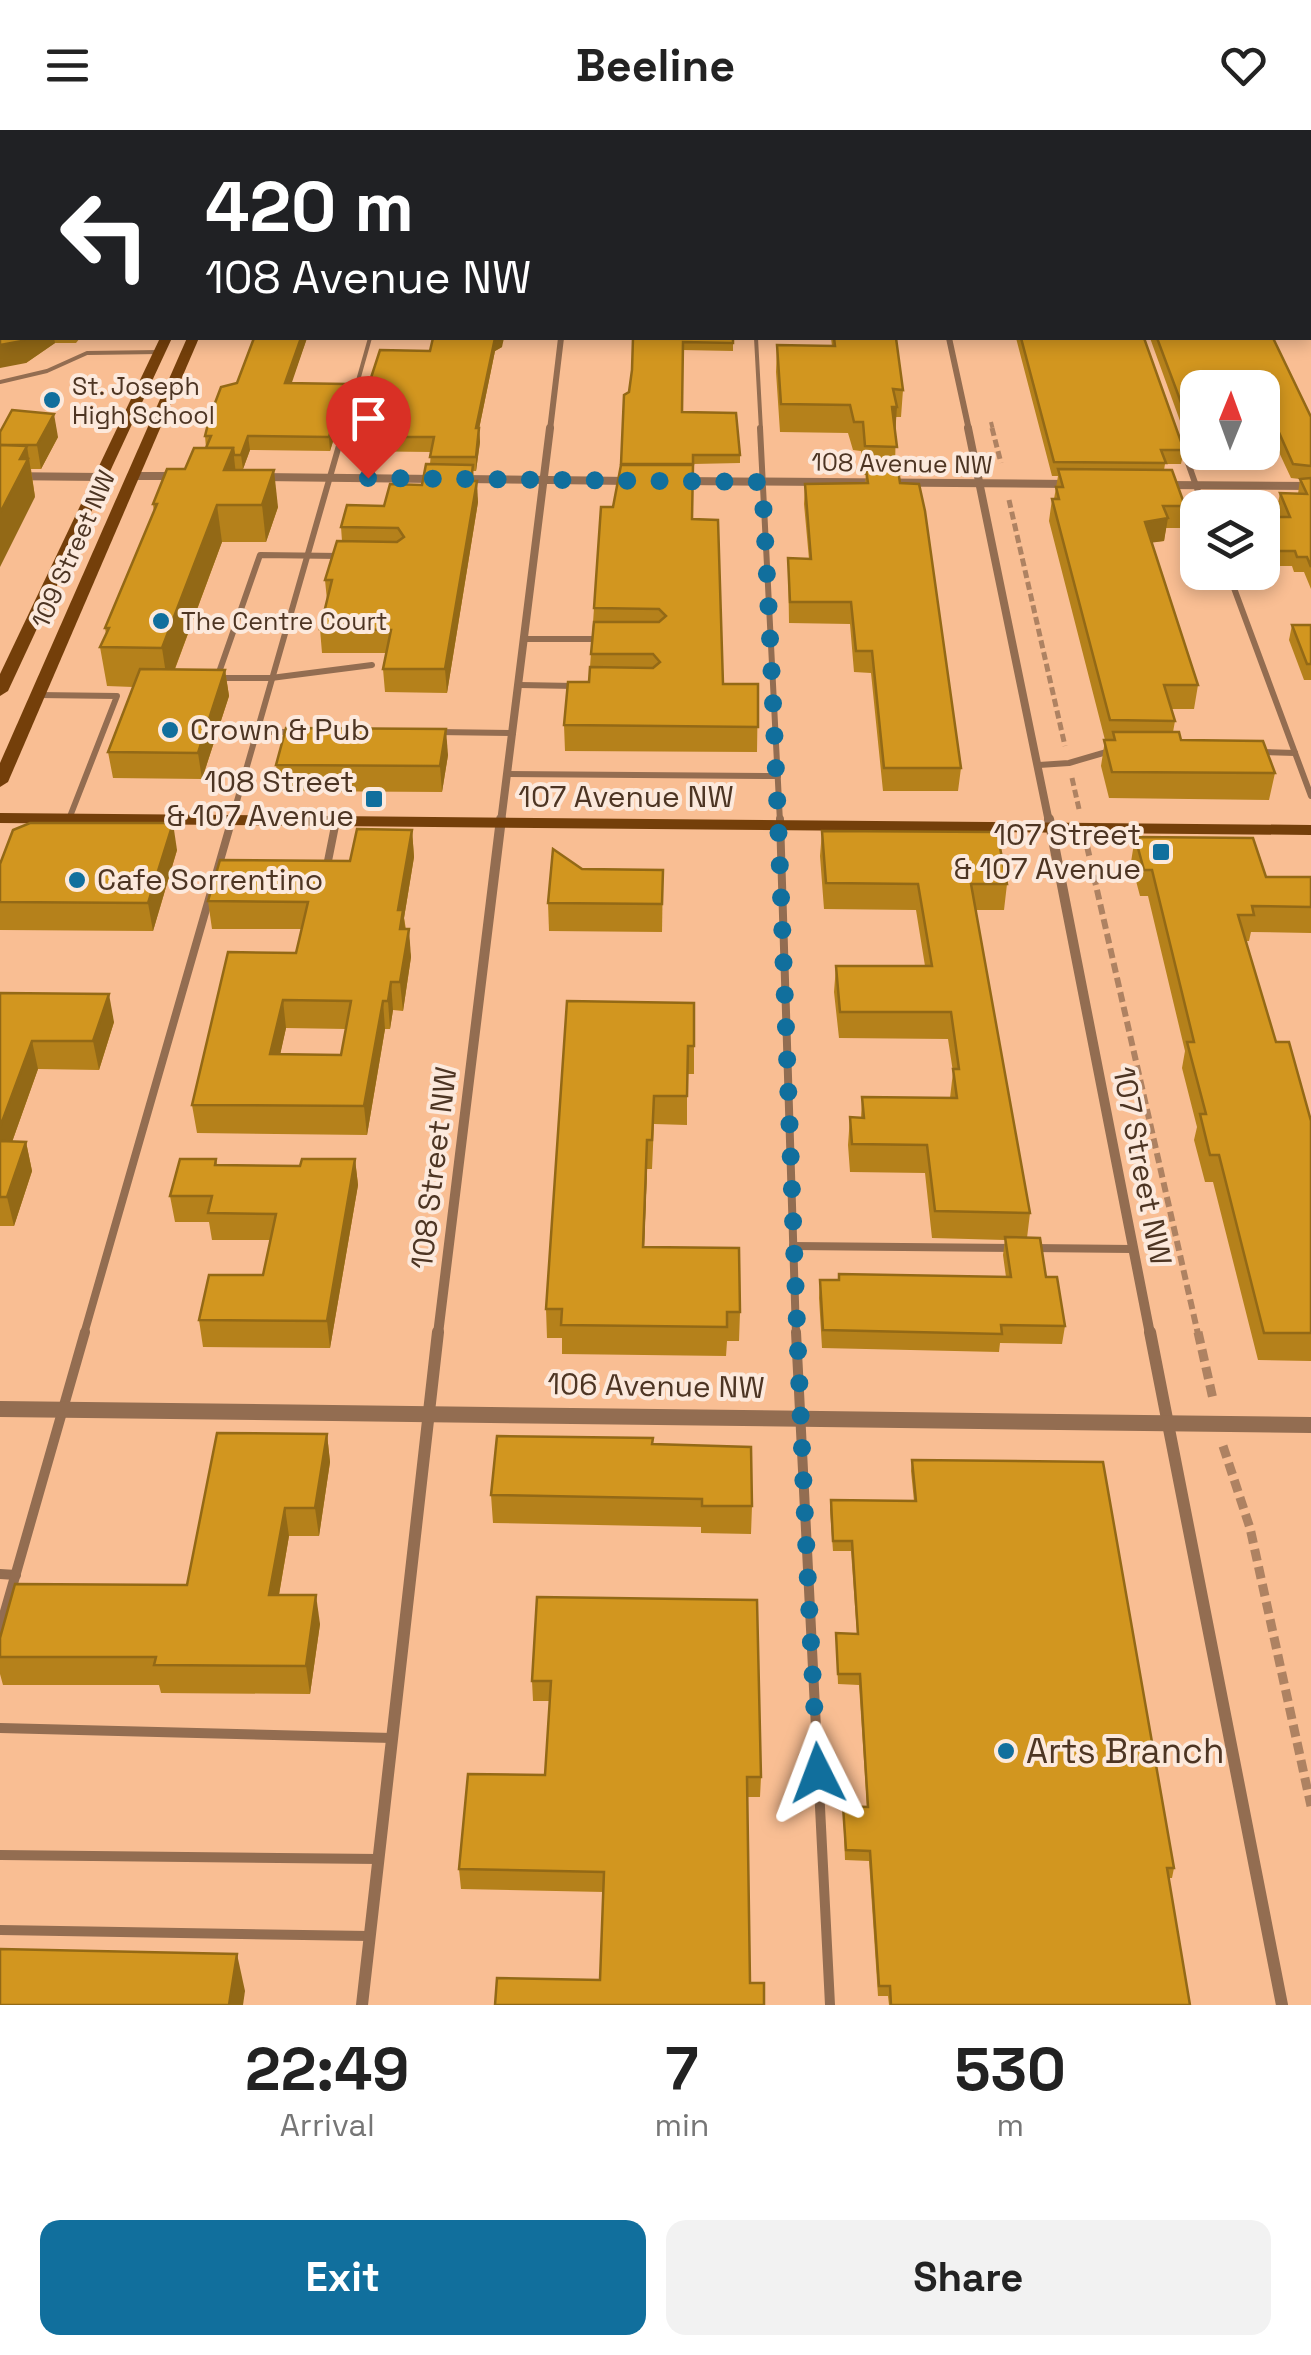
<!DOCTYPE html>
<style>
body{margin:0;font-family:"Space Grotesk",sans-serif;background:#f2f2f2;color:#222;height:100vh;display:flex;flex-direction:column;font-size:38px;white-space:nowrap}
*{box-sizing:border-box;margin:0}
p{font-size:32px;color:#767676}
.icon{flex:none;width:55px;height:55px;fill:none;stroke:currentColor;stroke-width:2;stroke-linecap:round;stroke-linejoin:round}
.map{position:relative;height:1875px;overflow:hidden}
.details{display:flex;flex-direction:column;background:#fff;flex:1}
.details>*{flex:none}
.guide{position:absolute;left:0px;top:0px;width:1312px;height:210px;box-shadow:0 5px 15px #0003;background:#202124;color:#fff;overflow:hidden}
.needle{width:65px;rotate:1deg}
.controls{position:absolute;left:1180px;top:240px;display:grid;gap:20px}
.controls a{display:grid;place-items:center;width:100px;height:100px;border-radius:20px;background:#fff;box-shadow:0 5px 15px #0003;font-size:50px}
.pin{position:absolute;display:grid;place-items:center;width:85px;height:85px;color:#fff;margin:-102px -42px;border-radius:50% 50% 50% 0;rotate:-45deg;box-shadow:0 0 10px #0007}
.pin .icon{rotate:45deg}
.me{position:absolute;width:110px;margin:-55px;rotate:357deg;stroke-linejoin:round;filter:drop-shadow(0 0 8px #0008)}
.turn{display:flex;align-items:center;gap:35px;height:210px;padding:0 40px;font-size:45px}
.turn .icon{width:130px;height:130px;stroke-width:2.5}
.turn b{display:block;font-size:70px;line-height:85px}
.eta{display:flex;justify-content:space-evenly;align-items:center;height:170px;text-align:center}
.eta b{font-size:60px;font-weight:700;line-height:70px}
.action{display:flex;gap:20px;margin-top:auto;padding:20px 40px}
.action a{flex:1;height:115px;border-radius:20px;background:#116f9d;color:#fff;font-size:40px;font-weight:700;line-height:115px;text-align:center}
.action a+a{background:#f2f2f2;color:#222}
header{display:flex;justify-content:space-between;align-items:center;height:130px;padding:0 40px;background:#fff;font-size:45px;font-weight:700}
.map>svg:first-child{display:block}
</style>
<header><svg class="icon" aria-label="menu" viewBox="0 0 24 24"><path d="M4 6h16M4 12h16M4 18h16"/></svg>Beeline<svg class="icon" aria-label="heart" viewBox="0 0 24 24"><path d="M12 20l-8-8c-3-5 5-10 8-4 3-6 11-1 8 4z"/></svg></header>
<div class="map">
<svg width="1311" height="1875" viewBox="0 0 1311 1875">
<rect width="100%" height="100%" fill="#f9be93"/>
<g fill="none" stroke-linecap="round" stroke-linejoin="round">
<g stroke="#ae8262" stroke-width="4" stroke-dasharray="6 2.5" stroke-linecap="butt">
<polyline points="1005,0 1011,2"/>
<polyline points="1116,2 1125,0"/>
<polyline points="991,292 993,300"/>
</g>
<g stroke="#ae8262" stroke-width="5" stroke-dasharray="8 4" stroke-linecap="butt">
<polyline points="992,298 1001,333"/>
<polyline points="1009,370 1065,616"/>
<polyline points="1072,648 1079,679"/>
</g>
<polyline stroke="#ae8262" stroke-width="6" stroke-dasharray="10 5" stroke-linecap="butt" points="1087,716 1198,1204"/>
<g stroke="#ae8262" stroke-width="9" stroke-dasharray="12 6" stroke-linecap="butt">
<polyline points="1198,1202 1213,1269"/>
<polyline points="1223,1316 1250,1398 1311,1676"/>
</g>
<g stroke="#936d51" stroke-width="4">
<polyline points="589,1 643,2"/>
<polyline points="756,208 761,300"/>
<polyline points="0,252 47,241 87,223 159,222"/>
<polyline points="344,300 370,208"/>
</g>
<g stroke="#936d51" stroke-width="6">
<polyline points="760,298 780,692"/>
<polyline points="1182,316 1204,378"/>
<polyline points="340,426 260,425 217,548 271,548 372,535"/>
<polyline points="1228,442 1311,666"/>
<polyline points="526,509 602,509"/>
<polyline points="520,555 575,556"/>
<polyline points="38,565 117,566 69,689"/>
<polyline points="258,602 293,602"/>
<polyline points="437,602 513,603"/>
<polyline points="1259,622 1295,623"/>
<polyline points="1039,635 1069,633 1110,621"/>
<polyline points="508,644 778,646"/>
<polyline points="231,692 344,298"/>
</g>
<g stroke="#936d51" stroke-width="8">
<polyline points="780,689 796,1204"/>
<polyline points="326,741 336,691"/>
<polyline points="793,1116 1013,1118"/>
<polyline points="1032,1118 1132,1119"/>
<polyline points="84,1204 232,689"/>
</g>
<g stroke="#936d51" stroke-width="10">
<polyline points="796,1202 830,1875"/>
<polyline points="0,1444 16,1445"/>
<polyline points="0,1499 85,1202"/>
<polyline points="0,1598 392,1608"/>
<polyline points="0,1725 378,1729"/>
<polyline points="0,1800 369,1806"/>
</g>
<g stroke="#936d51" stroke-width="6">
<polyline points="949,208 969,300"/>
<polyline points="550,300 561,208"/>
</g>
<g stroke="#936d51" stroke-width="8">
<polyline points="968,298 1049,692"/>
<polyline points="0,346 101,347"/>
<polyline points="133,346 175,346"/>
<polyline points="262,347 435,349"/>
<polyline points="462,349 630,351"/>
<polyline points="682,351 1070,354"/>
<polyline points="1167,355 1311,356"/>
<polyline points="501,692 550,298"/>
</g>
<g stroke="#936d51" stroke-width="10">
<polyline points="1049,689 1150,1204"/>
<polyline points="438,1204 501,689"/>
</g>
<g stroke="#936d51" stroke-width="12">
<polyline points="1150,1202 1282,1875"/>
<polyline points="362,1875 438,1202"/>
</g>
<polygon fill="#936d51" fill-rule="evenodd" points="0,1271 1311,1287 1311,1303 0,1287"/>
<g fill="#743f0a" fill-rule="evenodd">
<polygon points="160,208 172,208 8,561 0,566 0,544"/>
<polygon points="187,208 199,208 8,652 0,657 0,633"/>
<polygon points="0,683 1311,695 1311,705 0,693"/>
</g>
</g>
<g fill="#b5811b" fill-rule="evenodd">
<polygon points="1264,0 1311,0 1311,81 1310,2 1265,2"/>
<polygon points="2,208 80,208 76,213 55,213 26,233"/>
<polygon points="307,208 291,253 347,267 330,321 250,320 243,339 278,377 266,412 222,412 175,539 225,540 229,566 202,649 113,648 108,622 133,557 107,556 100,517 106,504 105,498 154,383 153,374 206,318 205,306 237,253"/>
<polygon points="633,208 733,208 733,221 683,220 682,282 740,325 740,333 693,334 692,389 723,554 758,554 757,622 565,621 564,595 589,552 594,478 621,335 632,240"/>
<polygon points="831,208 896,208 903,260 901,287 896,287 895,340 900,353 961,638 958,661 883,661 871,543 854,542 850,494 789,493 788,428 809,429 804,374 805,354 865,354 866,345 863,345 861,321 853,320 848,303 780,302 776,242 777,215 832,216"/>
<polygon points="1016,208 1144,208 1184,320 1181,334 1165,334 1164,340 1185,376 1182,398 1166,398 1164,411 1152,412 1198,555 1194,579 1171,579 1175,591 1173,602 1181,610 1275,643 1269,670 1109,668 1101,636 1105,610 1049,391 1052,369 1054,369 1058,346 1052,346"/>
<polygon points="1150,208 1273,208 1311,287 1311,459 1304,442 1294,442 1292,436 1262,436 1262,387 1280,387 1277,378 1280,363 1298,364 1300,349 1291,348 1270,303 1262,303 1262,258 1198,258 1198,322 1230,322 1228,335 1196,335"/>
<polygon points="502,217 495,221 479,299 480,312 476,341 473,341 478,372 447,563 385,562 383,539 386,523 322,523 320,499 327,470 325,450 342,411 341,397 384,376 422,355 430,334 431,322 345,321 343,307 369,254 430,221"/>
<polygon points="0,302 58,307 41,339 31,339 35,367"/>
<polygon points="1292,495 1311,495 1311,550 1304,550 1289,510"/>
<polygon points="448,625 442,662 280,661 276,635"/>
<path d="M412,700L414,727L404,788L411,827L403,881L393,880L390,899H385L367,1005L197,1003L192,975L296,823L301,799H212L208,771L350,731ZM286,898L346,899L341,925L280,924Z"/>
<polygon points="822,701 1007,754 1004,780 976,780 1030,1083 1027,1108 1046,1147 1065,1196 1062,1214 1000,1213 999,1222 822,1218 819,1168 820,1150 1006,1147 1003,1125 1005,1110 932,1108 925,1043 850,1042 848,1015 850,987 861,988 862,967 950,968 953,942 948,909 839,908 834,862 836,836 925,836 916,780 824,779 820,726"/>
<polygon points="1135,707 1266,747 1311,747 1311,803 1251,802 1249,811 1246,811 1276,912 1311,991 1311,1231 1258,1230 1213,1052 1205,1052 1194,1010 1197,997 1182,938 1185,921 1148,766 1140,766 1131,732"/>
<polygon points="177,720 153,801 0,800 0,734"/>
<polygon points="582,739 663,740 662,802 549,801 548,773"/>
<polygon points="0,863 114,892 99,940 38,939 12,1012 26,1012 32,1041 14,1096 0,1096"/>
<polygon points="694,873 694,944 687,944 687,995 654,994 652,1039 647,1039 644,1117 740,1182 739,1211 727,1211 726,1226 562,1224 562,1208 547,1208 546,1179"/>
<polygon points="216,1029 217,1035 300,1036 355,1029 358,1055 330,1218 203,1217 199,1190 263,1145 270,1110 212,1110 209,1092 175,1092 170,1066"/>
<polygon points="327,1304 330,1332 319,1406 289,1406 279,1465 320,1494 310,1564 161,1563 159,1555 3,1555 0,1544 0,1508 187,1455"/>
<polygon points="652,1314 752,1376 751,1404 701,1403 701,1397 493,1393 491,1365"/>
<polygon points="912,1330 1174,1738 1172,1748 1168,1748 1190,1875 889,1875 888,1866 878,1866 869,1731 845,1730 843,1676 867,1677 859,1555 838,1554 836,1503 857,1504 851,1421 833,1421 830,1380 831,1370 914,1371 911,1341"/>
<polygon points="537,1467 761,1647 760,1667 748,1667 600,1850 604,1762 461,1759 459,1739 545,1645 550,1571 533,1571 532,1551"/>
</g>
<g fill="#936916">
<polygon points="27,208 54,208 55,213 26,233 0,238 0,215"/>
<polygon points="301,208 307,208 287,267 285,253"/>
<polygon points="494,208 504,208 502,217 495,221 479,299 480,312 476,341 476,298"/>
<polygon points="346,254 347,267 330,321 329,307"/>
<polygon points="892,277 897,277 895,305"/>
<polygon points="54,284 58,307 41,339 37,315"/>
<polygon points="248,306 250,320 243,339 241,325"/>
<polygon points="27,316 35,367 0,437 0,383 20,329"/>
<polygon points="233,318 237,354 229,376 224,340"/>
<polygon points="274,340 278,377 266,412 262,375"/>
<polygon points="477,351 478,372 447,563 445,539"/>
<polygon points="217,375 222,412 168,557 162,518"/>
<polygon points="1168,388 1164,411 1142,414 1145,392"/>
<polygon points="225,540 229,566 202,649 198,623"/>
<polygon points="446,599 448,625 442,662 440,636"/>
<polygon points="173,693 177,720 153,801 148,773"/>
<polygon points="412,700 414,727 404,788 406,807 402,827 398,780"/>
<polygon points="409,799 411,827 403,881 400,852"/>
<polygon points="391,852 393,880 390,899 388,871"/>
<polygon points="109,864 114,892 99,940 93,911"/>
<polygon points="283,870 286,898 274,953 270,924"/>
<polygon points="383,871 385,899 367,1005 364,976"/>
<polygon points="32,911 38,939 2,1040 0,1033 0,997"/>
<polygon points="647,1010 647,1039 643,1146 643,1117"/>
<polygon points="26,1012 32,1041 14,1096 7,1067"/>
<polygon points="355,1029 358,1055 330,1218 327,1191"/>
<polygon points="327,1304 330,1332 319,1406 315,1378"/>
<polygon points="285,1378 289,1406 274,1493 269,1465"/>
<polygon points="316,1465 320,1494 310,1564 306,1536"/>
<polygon points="237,1824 245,1861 243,1875 229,1875"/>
</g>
<g fill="#d2961f" stroke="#936916" stroke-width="2.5" fill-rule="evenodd">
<polygon points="317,0 372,0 371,2 316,2"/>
<polygon points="441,0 531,0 530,2 440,2"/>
<rect x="703" y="0" width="109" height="2"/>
<polygon points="1275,0 1311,0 1311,60 1310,2 1277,2"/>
<polygon points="0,112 2,112 2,208 27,208 22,211 0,215"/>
<polygon points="254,208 301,208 285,253 346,254 329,307 248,306 241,325 234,325 233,318 206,318 211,306 205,306 210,286 221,257 237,253"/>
<polygon points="433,208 495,208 476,298 479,298 476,327 430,327 434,307 343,307 358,254 369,254 380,220 430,221"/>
<polygon points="633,208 733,208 733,213 683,212 682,282 736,283 740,325 693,325 693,334 621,334 624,265 629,262 632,240"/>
<polygon points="834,208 896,208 903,260 893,259 897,277 892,277 897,317 865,316 863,292 854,292 850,275 781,274 777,215 835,216"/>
<polygon points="1021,208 1144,208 1184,320 1161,320 1166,333 1054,332"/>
<polygon points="1157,208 1273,208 1311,287 1311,336 1293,334 1273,289 1262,288 1262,258 1198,258 1198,318"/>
<polygon points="12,280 54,284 37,315 0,315 0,302"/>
<polygon points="0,315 27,316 20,329 28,329 0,383"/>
<polygon points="194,318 233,318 224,340 274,340 262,375 217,375 162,518 100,517 109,498 105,498 157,374 153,374 167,339 185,339"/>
<polygon points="426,334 473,335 471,351 477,351 445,539 383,539 391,500 320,499 332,450 325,450 337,411 397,412 404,407 398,398 341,397 347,375 384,376 390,354 422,355"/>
<polygon points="621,335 693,335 692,389 718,390 723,554 758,554 758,597 564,595 568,552 589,552 590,537 653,538 660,532 653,524 591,524 594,492 659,492 666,486 659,479 594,478 601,377 613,377"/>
<polygon points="1058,339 1172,340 1185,376 1163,376 1168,388 1145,392 1198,555 1164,555 1175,591 1110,590 1052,369 1059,369 1056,357 1063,357"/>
<polygon points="866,340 898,340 900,353 919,354 925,381 961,638 884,638 872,521 856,521 851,472 790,472 788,428 811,429 805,354 868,353"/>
<polygon points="1311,348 1311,437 1307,427 1297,427 1295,421 1264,421 1262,418 1262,387 1290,387 1280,363 1307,364 1300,349"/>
<polygon points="1292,495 1311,495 1311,534 1307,534"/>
<polygon points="140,539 225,540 198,623 108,622"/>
<polygon points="286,598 446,599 440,636 276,635"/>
<polygon points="1113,602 1179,602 1181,610 1263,611 1275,643 1112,642 1104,610 1115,610"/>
<polygon points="30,693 173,693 148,773 0,772 0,734 13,700"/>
<path d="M357,699L412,700L398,780H403L400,799H409L400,852H391L388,871H383L364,976L192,975L228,822L296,823L308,772L208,771L220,730L350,731ZM283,870L351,871L341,925L270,924Z"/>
<polygon points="822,701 997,702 1007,754 971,754 1030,1083 935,1081 927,1015 852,1014 850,987 864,988 862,967 957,968 953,939 959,939 951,882 840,882 836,836 932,836 918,754 826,753"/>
<polygon points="1135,707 1253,708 1266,747 1311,747 1311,777 1252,776 1254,785 1238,785 1276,912 1289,912 1311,991 1311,1203 1264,1203 1219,1025 1210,1025 1200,984 1206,984 1187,912 1194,912 1152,740 1144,740"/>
<polygon points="553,719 582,739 663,740 662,774 548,773"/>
<polygon points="0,863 109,864 93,911 32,911 0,997"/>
<polygon points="567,871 694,873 694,916 688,916 687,966 654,966 652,1010 647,1010 643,1117 739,1118 740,1182 727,1182 727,1197 561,1195 562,1179 546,1179"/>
<polygon points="0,1011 26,1012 7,1067 0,1067"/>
<polygon points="180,1029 216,1029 215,1035 300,1036 302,1029 355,1029 327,1191 199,1190 209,1145 263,1145 276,1084 208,1083 212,1066 170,1066"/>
<polygon points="1005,1107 1040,1108 1046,1147 1057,1147 1065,1196 1001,1195 1002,1204 823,1200 820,1150 839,1150 839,1144 1011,1147"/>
<polygon points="217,1303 327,1304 315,1378 285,1378 269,1465 316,1465 306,1536 154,1535 156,1527 0,1527 0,1508 15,1454 187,1455"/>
<polygon points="497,1306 653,1308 652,1314 751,1317 752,1376 702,1376 702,1369 491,1365"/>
<polygon points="912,1330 1103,1332 1174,1738 1167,1738 1190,1875 891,1875 890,1856 879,1856 870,1721 846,1720 843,1676 868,1677 860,1544 838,1544 836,1503 858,1504 852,1411 833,1411 831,1370 916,1371"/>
<polygon points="537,1467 757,1470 761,1647 747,1647 750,1853 764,1853 764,1875 495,1875 497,1848 600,1850 604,1742 459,1739 468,1644 545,1645 551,1551 532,1551"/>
<polygon points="0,1819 237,1824 229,1875 0,1875"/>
</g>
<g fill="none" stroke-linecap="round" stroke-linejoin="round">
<path stroke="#116f9d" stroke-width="18" stroke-dasharray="0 32.4" d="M368,348L762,352C786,782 793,1213 818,1643"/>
</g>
<g fill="#116f9d" stroke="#fce9dc" stroke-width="4">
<circle cx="52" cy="270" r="10"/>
<circle cx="161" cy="491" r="10"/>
<circle cx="170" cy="600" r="10"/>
<rect x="364" y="659" width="20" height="20" rx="5"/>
<rect x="1151" y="712" width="20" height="20" rx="5"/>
<circle cx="77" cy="750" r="10"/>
<circle cx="1006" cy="1621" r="10"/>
</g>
<g text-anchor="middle" stroke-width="8" stroke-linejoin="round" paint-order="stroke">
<g font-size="25" fill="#4d3523" stroke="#fce9dc" text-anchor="start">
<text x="72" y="265">St. Joseph<tspan x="72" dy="29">High School</tspan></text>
<text x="181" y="500">The Centre Court</text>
</g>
<g font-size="25" fill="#4d3523" stroke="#fce9dc">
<text transform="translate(902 333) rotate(1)" y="9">108 Avenue NW</text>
<text transform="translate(73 419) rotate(-66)" y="9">109 Street NW</text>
</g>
<g font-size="30" fill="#4d3523" stroke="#fce9dc" text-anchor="start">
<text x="190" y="610">Crown &amp; Pub</text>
<text x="354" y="662" text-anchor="end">108 Street<tspan x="354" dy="34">&amp; 107 Avenue</tspan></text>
<text x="1141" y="715" text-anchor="end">107 Street<tspan x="1141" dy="34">&amp; 107 Avenue</tspan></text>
<text x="97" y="760">Cafe Sorrentino</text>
</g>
<g font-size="30" fill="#4d3523" stroke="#fce9dc">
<text x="626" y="677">107 Avenue NW</text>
<text transform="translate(1142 1036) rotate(79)" y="10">107 Street NW</text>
<text transform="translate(434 1038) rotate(-83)" y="10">108 Street NW</text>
<text transform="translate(656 1256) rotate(1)" y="10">106 Avenue NW</text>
</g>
<g font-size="35" fill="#4d3523" stroke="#fce9dc" text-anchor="start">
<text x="1026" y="1633">Arts Branch</text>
</g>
</g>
</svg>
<div class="controls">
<a><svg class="needle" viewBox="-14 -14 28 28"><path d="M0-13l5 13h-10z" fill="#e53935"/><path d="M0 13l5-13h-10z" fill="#767676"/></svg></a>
<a><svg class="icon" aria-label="layers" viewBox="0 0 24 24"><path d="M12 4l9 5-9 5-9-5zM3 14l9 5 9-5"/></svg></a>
</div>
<div class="pin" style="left:368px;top:348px;background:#d93025"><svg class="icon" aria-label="arrive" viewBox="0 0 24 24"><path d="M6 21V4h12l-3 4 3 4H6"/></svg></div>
<svg class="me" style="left:818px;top:1643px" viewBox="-20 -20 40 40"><path d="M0-17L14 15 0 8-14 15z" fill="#116f9d" stroke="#fff" stroke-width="4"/></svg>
<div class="guide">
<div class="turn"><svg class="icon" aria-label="left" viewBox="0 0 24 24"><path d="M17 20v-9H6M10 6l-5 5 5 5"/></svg><div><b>420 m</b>108 Avenue NW</div></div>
</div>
</div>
<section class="details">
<div class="eta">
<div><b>22:49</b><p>Arrival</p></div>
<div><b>7</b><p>min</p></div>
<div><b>530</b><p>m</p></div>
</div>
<div class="action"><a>Exit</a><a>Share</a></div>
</section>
